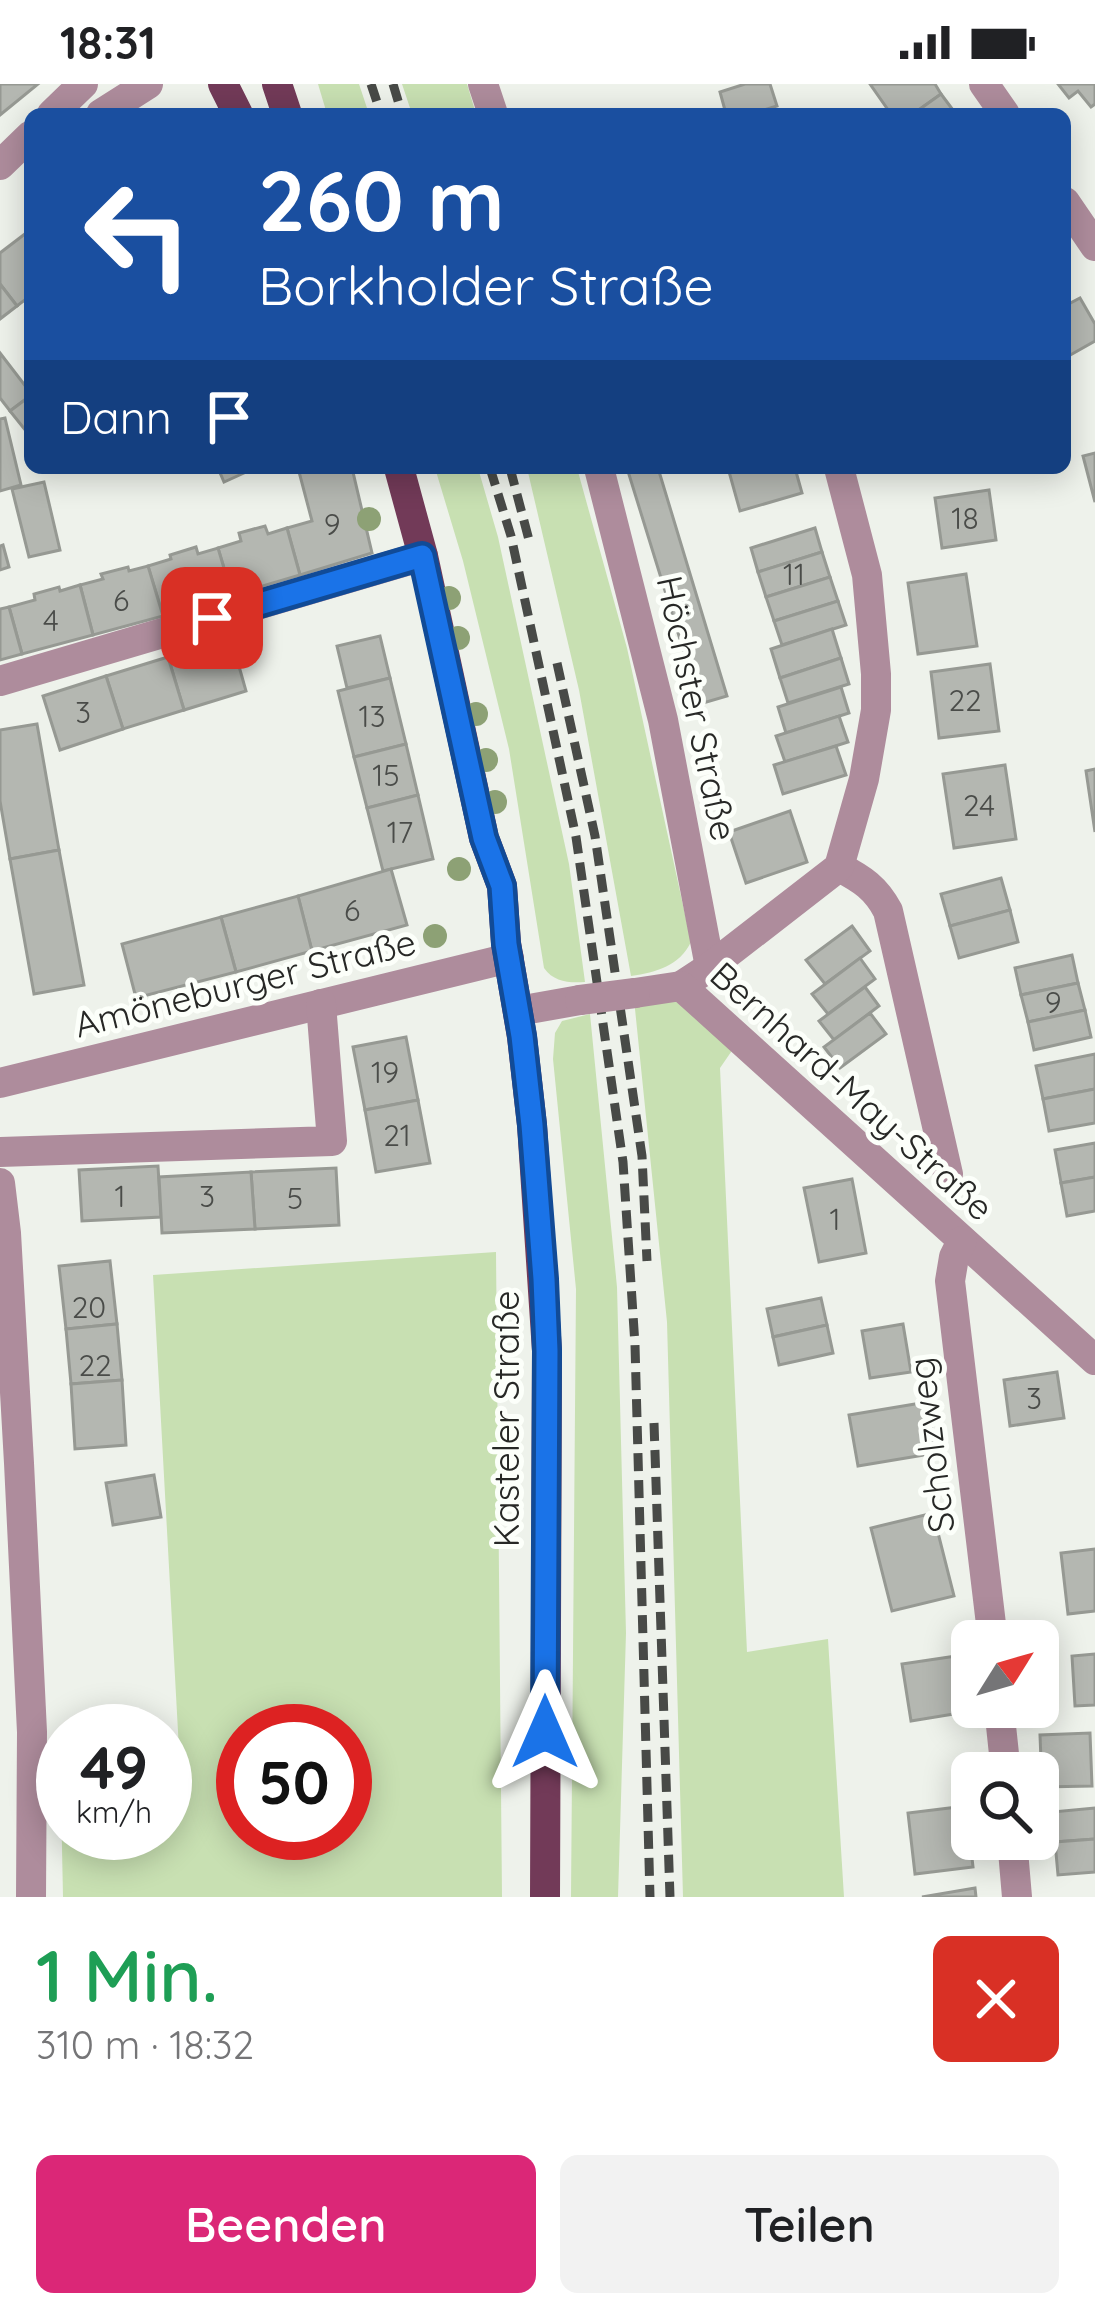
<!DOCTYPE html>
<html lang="de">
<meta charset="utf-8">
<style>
body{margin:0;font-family:Quicksand,sans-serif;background:#f2f2f2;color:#202124;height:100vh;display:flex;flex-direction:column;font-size:45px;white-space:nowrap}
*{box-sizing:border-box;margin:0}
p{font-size:39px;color:#757577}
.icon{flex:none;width:66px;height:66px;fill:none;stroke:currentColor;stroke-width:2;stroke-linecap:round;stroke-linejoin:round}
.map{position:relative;height:1813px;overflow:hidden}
.details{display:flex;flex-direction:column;background:#fff;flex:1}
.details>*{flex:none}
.banner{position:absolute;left:24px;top:24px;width:1047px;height:366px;border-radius:18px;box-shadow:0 6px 30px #0003;background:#1a4fa0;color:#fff;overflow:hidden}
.needle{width:78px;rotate:53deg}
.controls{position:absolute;left:951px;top:1536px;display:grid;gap:24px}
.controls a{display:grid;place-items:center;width:108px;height:108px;border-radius:18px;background:#fff;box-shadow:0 6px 30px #0003;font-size:60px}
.speed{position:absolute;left:36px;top:1620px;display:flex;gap:24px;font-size:60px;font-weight:700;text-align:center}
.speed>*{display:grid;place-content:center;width:156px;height:156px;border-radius:50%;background:#fff;box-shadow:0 6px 30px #0003;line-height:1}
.speed small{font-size:30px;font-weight:400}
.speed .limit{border:18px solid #d22;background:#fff;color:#111}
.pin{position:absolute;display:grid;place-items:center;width:102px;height:102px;color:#fff;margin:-51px;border-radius:24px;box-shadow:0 6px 18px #0006}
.me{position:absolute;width:132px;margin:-66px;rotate:0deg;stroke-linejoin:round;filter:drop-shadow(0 0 9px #0008)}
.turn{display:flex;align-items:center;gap:42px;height:252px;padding:0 36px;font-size:54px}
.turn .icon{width:156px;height:156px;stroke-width:2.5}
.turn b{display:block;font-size:84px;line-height:102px}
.then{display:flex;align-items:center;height:114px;padding:0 36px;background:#0003;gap:24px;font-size:45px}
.round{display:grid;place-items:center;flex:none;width:126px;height:126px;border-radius:18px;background:#f2f2f2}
.summary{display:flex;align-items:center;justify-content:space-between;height:204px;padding:0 36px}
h1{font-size:72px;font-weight:600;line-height:90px;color:#1e9e55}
.cta{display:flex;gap:24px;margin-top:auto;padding:24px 36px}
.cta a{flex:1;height:138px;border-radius:18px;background:#db2777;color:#fff;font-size:48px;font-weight:600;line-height:138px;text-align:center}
.cta a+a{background:#f2f2f2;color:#202124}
.status{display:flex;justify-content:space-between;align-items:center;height:84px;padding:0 60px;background:#fff;direction:ltr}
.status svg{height:33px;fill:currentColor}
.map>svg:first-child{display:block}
</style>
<div class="status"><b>18:31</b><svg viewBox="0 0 49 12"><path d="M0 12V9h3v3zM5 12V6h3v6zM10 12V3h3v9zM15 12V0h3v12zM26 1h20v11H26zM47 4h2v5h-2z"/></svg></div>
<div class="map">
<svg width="1095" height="1813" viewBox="0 0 1095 1813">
<rect width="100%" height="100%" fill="#eef2eb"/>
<g fill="#c8e0b2" fill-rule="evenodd">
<polygon points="318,0 359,0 369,30 327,30"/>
<polygon points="402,0 467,0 476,30 412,30"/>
<path d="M435,384H478L498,453L569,780L585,898C568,899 554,898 544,884L509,665L463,477Z"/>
<path d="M527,384H577L627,564L691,858C679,882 657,888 631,892L579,606Z"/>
<polygon points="681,902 740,955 720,984 747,1568 828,1555 844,1813 683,1813 667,1238 635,925 635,909"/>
<polygon points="590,930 617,1203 626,1549 618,1813 571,1813 576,1205 553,975 555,949 562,937"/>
<path d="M496,1168L502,1813H63L61,1716L63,1715V1749H165V1689L180,1684L153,1191ZM243,1647H345V1749H243Z"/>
</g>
<g fill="#b4b7b1" stroke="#969993" stroke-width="3">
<polygon points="0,0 38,0 0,31"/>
<polygon points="745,0 770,0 777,22 751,30 726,30 720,8"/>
<polygon points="870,0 935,0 941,10 913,30 891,30"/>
<polygon points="1058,0 1095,0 1095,20 1091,23 1078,7 1069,14"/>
<polygon points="941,10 956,30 913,30"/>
<polygon points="30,146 30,212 17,222 0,200 0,169"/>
<polygon points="0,200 17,222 0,235"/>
<polygon points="1080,214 1095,240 1095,257 1065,274 1065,222"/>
<polygon points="0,269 30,308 30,312 10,327 0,314"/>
<polygon points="30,312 30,352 10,327"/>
<polygon points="5,334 21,401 0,407 0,335"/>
<polygon points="1095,369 1095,418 1083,372"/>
<polygon points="218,384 255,384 224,398"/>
<polygon points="298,384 352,384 372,469 300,491 287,444 312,437"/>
<polygon points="627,384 658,384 727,612 700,620"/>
<polygon points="728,384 795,384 802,409 740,427"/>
<polygon points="44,398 60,466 29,473 12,405"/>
<polygon points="989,406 996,456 942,464 935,414"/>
<polygon points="265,442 268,450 287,444 300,491 232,511 218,464 241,457 239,449"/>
<polygon points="815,444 822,468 758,488 751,464"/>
<polygon points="3,461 9,483 0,486 0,462"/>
<polygon points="196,463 198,470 218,464 232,511 163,532 148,482 171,475 170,471"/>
<polygon points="822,468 830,493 766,513 758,488"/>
<polygon points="148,482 163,532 93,551 80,501 103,495 101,490 128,483 129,487"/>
<polygon points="966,490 977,562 918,570 908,499"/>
<polygon points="830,493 838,517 774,537 766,513"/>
<polygon points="80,501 93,551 22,570 9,523 35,516 34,510 59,503 60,507"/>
<polygon points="838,517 846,541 782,561 774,537"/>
<polygon points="9,523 22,570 0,576 0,525"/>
<polygon points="832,545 841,574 780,594 771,565"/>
<polygon points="380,552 390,594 347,604 337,562"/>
<polygon points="231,554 246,607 184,626 168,573"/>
<polygon points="168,573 184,626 123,645 106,592"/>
<polygon points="841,574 849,600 788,619 780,594"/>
<polygon points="990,580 999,647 939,654 931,588"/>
<polygon points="106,592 123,645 60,666 43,612"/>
<polygon points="390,594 406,660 354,673 338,607"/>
<polygon points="841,603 849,629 786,649 778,623"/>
<polygon points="839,632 848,658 785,678 776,652"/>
<polygon points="37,640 59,766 10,775 0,717 0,646"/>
<polygon points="406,660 418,711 367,724 354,673"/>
<polygon points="836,662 846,691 783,710 774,681"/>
<polygon points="1005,681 1016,755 954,764 943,690"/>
<polygon points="1095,685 1095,748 1086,687"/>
<polygon points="418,711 433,775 383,787 367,724"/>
<polygon points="790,727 807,778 746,799 729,748"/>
<polygon points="59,766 84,901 34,910 10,775"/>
<polygon points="391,785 407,841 312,867 298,812"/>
<polygon points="1001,794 1010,826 950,842 941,810"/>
<polygon points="298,812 312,867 236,888 221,833"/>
<polygon points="1010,826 1018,858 959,874 950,842"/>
<polygon points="221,833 236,888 136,914 122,860"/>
<polygon points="852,842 870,867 825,900 806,876"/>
<polygon points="1072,871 1078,899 1021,911 1015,884"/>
<polygon points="860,874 875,895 828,930 812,910"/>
<polygon points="1078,899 1085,926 1028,938 1021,911"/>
<polygon points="865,903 879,922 834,956 819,937"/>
<polygon points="1085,926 1091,953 1034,966 1028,938"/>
<polygon points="870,929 886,950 840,984 824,963"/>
<polygon points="406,953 418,1016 365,1026 353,963"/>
<polygon points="1095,970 1095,1005 1043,1015 1036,982"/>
<polygon points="1095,1005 1095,1039 1049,1047 1043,1015"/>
<polygon points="418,1016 430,1079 376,1088 365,1026"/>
<polygon points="1095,1059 1095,1093 1061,1099 1055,1066"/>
<polygon points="158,1082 161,1133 82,1137 79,1086"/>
<polygon points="336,1084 339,1141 255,1145 251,1088"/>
<polygon points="251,1088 255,1145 162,1149 159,1093"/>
<polygon points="1095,1093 1095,1127 1067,1132 1061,1099"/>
<polygon points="852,1095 866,1169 819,1178 804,1104"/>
<polygon points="110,1177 117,1240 66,1245 59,1182"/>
<polygon points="821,1214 827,1241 773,1253 767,1225"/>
<polygon points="117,1240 122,1296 71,1300 66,1245"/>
<polygon points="903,1240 911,1288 870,1294 862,1247"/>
<polygon points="827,1241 833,1269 779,1281 773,1253"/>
<polygon points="1057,1288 1064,1334 1010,1342 1004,1296"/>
<polygon points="122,1296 126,1361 75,1365 71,1300"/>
<polygon points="927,1318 936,1369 858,1382 849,1331"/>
<polygon points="154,1391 161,1433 113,1441 106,1399"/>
<polygon points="933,1429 954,1512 892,1527 871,1444"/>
<polygon points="1095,1465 1095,1527 1068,1530 1061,1469"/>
<polygon points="1095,1570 1095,1621 1075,1622 1072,1572"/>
<polygon points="963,1571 972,1627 911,1637 902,1580"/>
<polygon points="1090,1649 1092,1702 1042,1703 1040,1651"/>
<polygon points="966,1722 973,1783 915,1790 908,1729"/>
<polygon points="1095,1724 1095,1755 1055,1758 1052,1728"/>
<polygon points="1095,1755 1095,1788 1058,1791 1055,1758"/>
<polygon points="975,1804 976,1813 922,1813"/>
</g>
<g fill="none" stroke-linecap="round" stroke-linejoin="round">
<g stroke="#ae8c9c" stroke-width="30">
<polyline points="483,0 493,30"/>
<polyline points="984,0 1005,30"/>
<polyline points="52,30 83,0"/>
<polyline points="101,30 148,0"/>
<polyline points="0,81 30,52"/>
<polyline points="1065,118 1095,162"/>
<polyline points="599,384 663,636 710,883"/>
<polyline points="0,597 423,472"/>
<path d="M839,783C862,795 876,804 888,827L948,1090"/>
<polyline points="681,902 710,883 839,783 864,695 876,626 876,590 867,491 839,384"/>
<polyline points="635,909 681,902 1095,1276"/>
<polyline points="518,927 580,916"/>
<polyline points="0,999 509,874"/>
<polyline points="0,1068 332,1057 321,920"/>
<polyline points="0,1099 6,1149 19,1379 32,1648 31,1813"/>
<polyline points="962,1157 954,1173 950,1197 993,1557"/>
<polyline points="999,1623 1006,1689"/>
<polyline points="1012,1755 1017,1813"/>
</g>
<g stroke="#723a58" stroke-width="30">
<polyline points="223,0 238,30"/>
<polyline points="277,0 287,30"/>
<polyline points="399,384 423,472 484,754 502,802 506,859 522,953 532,1041 547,1267 545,1813"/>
</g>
<g stroke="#484a47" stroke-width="9" stroke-dasharray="18 9" stroke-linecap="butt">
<polyline points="371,0 381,30"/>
<polyline points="393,0 402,30"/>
<polyline points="490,384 511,452 576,753 623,1078 635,1261 650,1813"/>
<polyline points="510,384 529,456"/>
<polyline points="557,579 595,752 642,1072 647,1177"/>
<polyline points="654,1339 670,1813"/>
</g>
<polyline stroke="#ae8c9c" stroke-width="30" points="580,916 635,909"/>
</g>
<g fill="#8da175">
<circle cx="369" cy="435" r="12"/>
<circle cx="449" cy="514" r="12"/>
<circle cx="458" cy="554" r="12"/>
<circle cx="476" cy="630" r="12"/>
<circle cx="486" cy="676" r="12"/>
<circle cx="495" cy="718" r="12"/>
<circle cx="459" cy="785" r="12"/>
<circle cx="435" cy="852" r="12"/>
</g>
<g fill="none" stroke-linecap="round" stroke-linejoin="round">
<g stroke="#114b97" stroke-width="30">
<polyline id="route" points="212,534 422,472 484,754 502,802 506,860 522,952 532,1041 544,1195 547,1267 545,1648"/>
</g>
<use href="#route" stroke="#1a73e8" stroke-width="21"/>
</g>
<g text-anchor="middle" stroke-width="10" stroke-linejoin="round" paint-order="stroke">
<g font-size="30" fill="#4a4c49">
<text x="965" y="445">18</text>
<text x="332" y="451">9</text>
<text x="794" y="501">11</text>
<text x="121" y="527">6</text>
<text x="51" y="547">4</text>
<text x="965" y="627">22</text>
<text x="83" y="639">3</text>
<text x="372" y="643">13</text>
<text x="386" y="702">15</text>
<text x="979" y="732">24</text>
<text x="400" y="759">17</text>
<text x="352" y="837">6</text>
<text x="1053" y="929">9</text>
<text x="385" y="999">19</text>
<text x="397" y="1062">21</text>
<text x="120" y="1123">1</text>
<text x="207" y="1123">3</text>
<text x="295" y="1125">5</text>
<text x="835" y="1146">1</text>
<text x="89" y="1234">20</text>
<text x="95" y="1292">22</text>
<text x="1034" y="1325">3</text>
</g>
<g font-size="36" fill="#272826" stroke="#fcfffa">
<text transform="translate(697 624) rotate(78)" y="13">Höchster Straße</text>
<text transform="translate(245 899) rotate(-14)" y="13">Amöneburger Straße</text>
<text transform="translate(852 1007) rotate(42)" y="13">Bernhard-May-Straße</text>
<text transform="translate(506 1335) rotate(-90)" y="13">Kasteler Straße</text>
<text transform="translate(931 1361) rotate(-97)" y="13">Scholzweg</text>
</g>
</g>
</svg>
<div class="controls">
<a><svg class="needle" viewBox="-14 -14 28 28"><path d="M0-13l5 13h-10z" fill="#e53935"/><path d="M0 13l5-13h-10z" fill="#757577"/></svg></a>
<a><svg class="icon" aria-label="search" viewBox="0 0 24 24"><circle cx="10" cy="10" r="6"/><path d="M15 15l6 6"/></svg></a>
</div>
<div class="speed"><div>49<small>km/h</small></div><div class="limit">50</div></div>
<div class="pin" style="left:212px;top:534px;background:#d93025"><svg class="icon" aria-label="arrive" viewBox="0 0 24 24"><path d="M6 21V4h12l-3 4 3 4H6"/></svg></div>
<svg class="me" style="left:545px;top:1648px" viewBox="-20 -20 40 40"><path d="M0-17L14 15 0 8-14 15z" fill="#1a73e8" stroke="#fff" stroke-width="4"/></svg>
<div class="banner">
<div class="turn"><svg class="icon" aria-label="left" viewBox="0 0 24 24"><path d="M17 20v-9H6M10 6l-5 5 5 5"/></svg><div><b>260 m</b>Borkholder Straße</div></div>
<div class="then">Dann<svg class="icon" aria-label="arrive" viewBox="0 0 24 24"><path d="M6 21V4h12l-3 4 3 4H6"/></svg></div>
</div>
</div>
<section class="details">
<div class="summary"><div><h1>1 Min.</h1><p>310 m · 18:32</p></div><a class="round" style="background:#d93025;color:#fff"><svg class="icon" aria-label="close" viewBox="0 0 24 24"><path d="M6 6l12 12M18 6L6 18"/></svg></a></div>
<div class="cta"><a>Beenden</a><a>Teilen</a></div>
</section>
